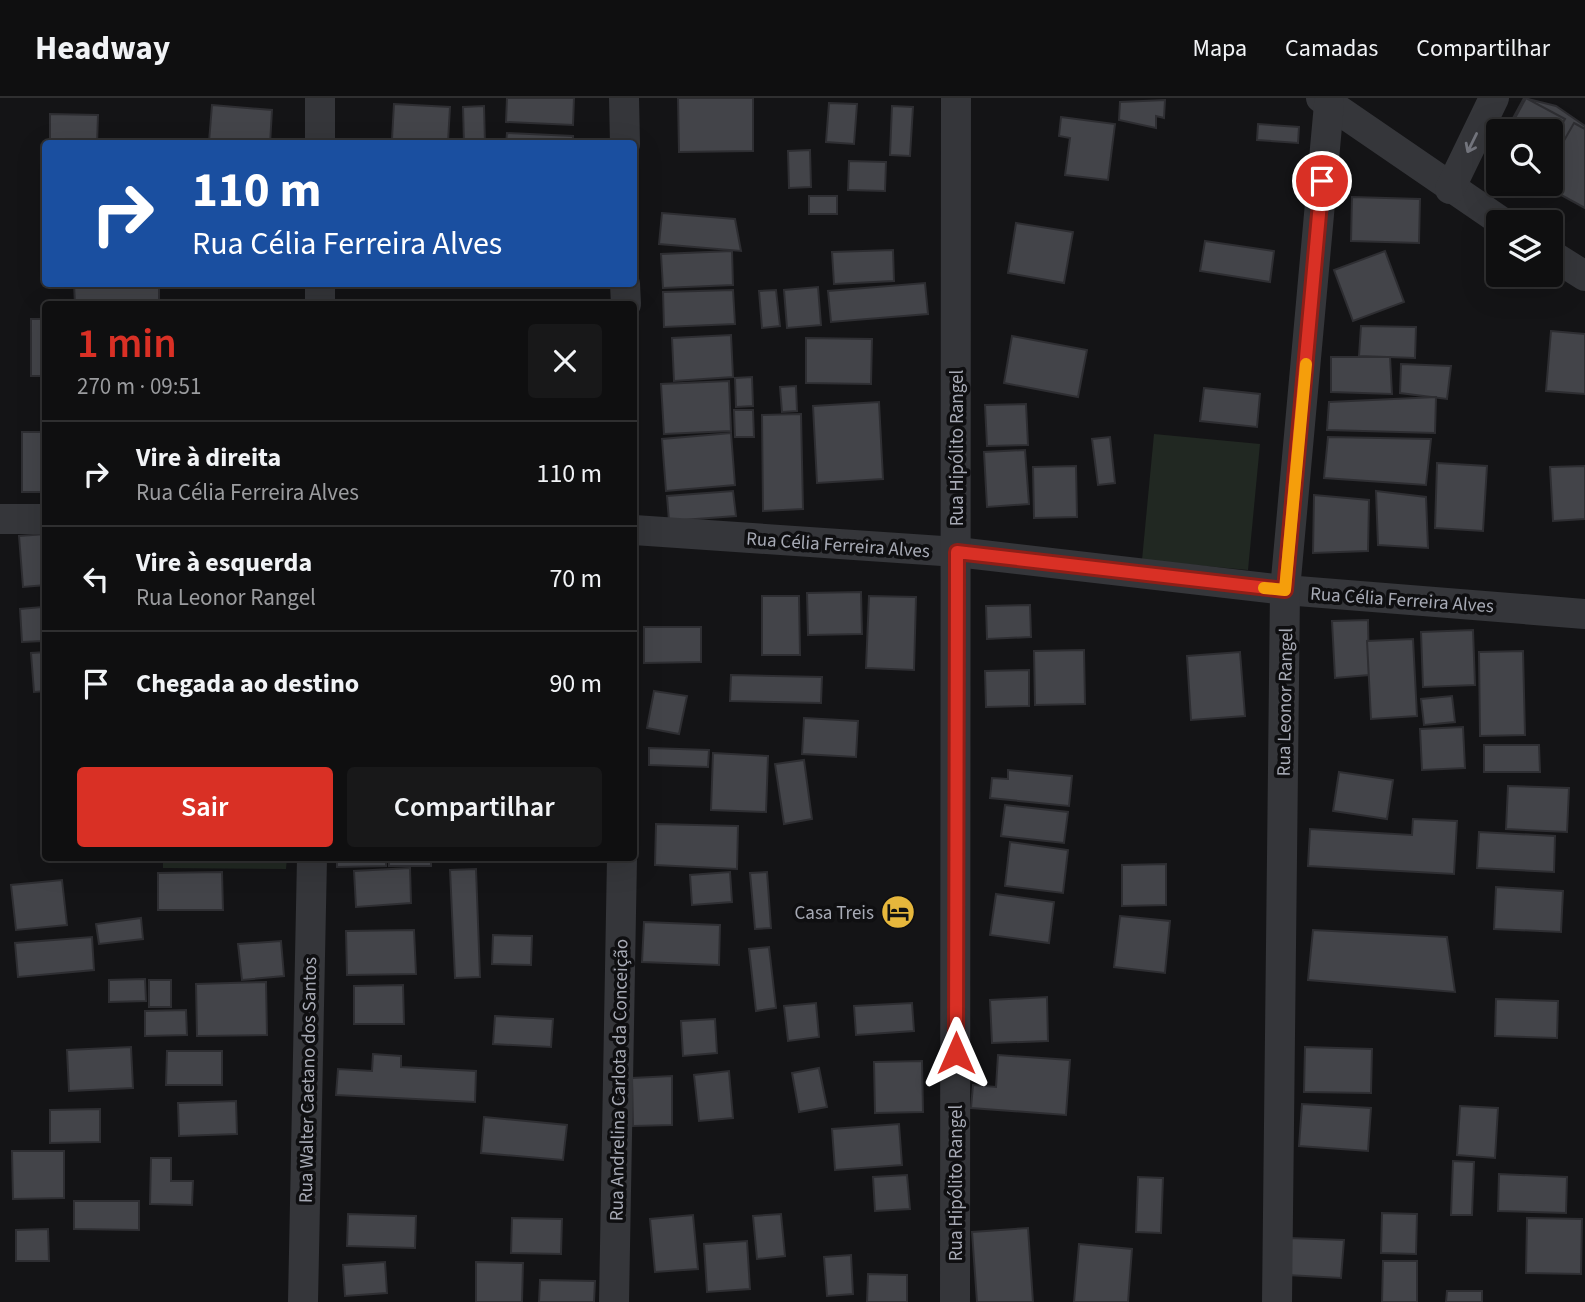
<!DOCTYPE html>
<html lang="pt">
<meta charset="utf-8">
<style>
body{margin:0;font-family:"Source Sans 3",sans-serif;background:#181819;color:#f1f3f6;height:100vh;display:flex;flex-direction:column;font-size:26px;white-space:nowrap}
*{box-sizing:border-box;margin:0}
p{font-size:23px;color:#9b9c9f}
.icon{flex:none;width:38px;height:38px;fill:none;stroke:currentColor;stroke-width:2;stroke-linecap:round;stroke-linejoin:round}
.map{position:relative;flex:1;overflow:hidden}
.details{position:absolute;left:42px;top:203px;width:595px;height:560px;display:flex;flex-direction:column;background:#0f0f10;border-radius:7px;box-shadow:0 7px 28px #0002,0 0 0 2px #2f2f30}
.details>*{flex:none}
.guide{position:absolute;left:42px;top:42px;width:595px;height:147px;border-radius:7px;box-shadow:0 7px 28px #0002,0 0 0 2px #2f2f30;background:#1a4fa0;color:#fff;overflow:hidden}
.tools{position:absolute;left:1486px;top:21px;display:grid;gap:14px}
.tools a{display:grid;place-items:center;width:77px;height:77px;border-radius:7px;background:#0f0f10;box-shadow:0 7px 28px #0002,0 0 0 2px #2f2f30;font-size:35px}
.pin{position:absolute;display:grid;place-items:center;width:60px;height:60px;color:#fff;margin:-30px;border:4px solid #fff;border-radius:50%;box-shadow:0 2px 7px #0007}
.me{position:absolute;width:77px;margin:-38px;rotate:0deg;stroke-linejoin:round;filter:drop-shadow(0 0 5px #0008)}
.turn{display:flex;align-items:center;gap:24px;height:147px;padding:0 35px;font-size:32px}
.turn .icon{width:91px;height:91px;stroke-width:2.5}
.turn b{display:block;font-size:49px;line-height:60px}
.round{display:grid;place-items:center;flex:none;width:74px;height:74px;border-radius:7px;background:#181819}
.head{display:flex;align-items:center;justify-content:space-between;height:119px;padding:0 35px}
h1{font-size:42px;font-weight:600;line-height:52px;color:#d93025}
.button{display:flex;gap:14px;margin-top:auto;padding:14px 35px}
.button a{flex:1;height:80px;border-radius:7px;background:#d93025;color:#fff;font-size:28px;font-weight:600;line-height:80px;text-align:center}
.button a+a{background:#181819;color:#f1f3f6}
ul{padding:0;list-style:none}
li{display:flex;align-items:center;gap:21px;height:105px;padding:0 35px;border-top:2px solid #2f2f30}
li div{flex:1}
li b{display:block;font-size:26px}
li em{font-style:normal}
header{display:flex;align-items:center;gap:42px;box-sizing:border-box;height:98px;padding:0 35px;background:#0f0f10;border-bottom:2px solid #2f2f30}
header strong{font-size:33px}
nav{display:flex;gap:38px;margin-inline-start:auto;font-size:24px}
.map>svg:first-child{display:block}
</style>
<header>
<strong>Headway</strong>
<nav><a>Mapa</a><a>Camadas</a><a>Compartilhar</a></nav>
</header>
<div class="map">
<svg width="1585" height="1204" viewBox="0 0 1585 1204">
<rect width="100%" height="100%" fill="#141416"/>
<g fill="#212822">
<polygon points="1154,336 1260,346 1248,472 1142,462"/>
<polygon points="163,760 287,760 286,771 163,770"/>
</g>
<g fill="#434449" stroke="#2e2e32" stroke-width="2">
<polygon points="507,0 574,0 573,27 506,24"/>
<polygon points="678,0 753,0 753,53 679,54"/>
<polygon points="1524,0 1556,8 1585,28 1585,94 1579,102 1542,86 1550,86 1550,33 1506,33"/>
<polygon points="1526,0 1565,21 1550,49 1550,33 1508,33"/>
<polygon points="1165,2 1164,20 1156,18 1156,30 1119,22 1120,4"/>
<polygon points="829,5 857,6 854,46 826,44"/>
<polygon points="394,6 450,9 448,44 392,41"/>
<polygon points="212,7 272,12 270,46 209,44"/>
<polygon points="484,8 485,46 464,46 463,9"/>
<polygon points="892,8 913,9 910,58 890,57"/>
<polygon points="50,16 98,17 97,46 50,46"/>
<polygon points="1061,19 1115,26 1108,82 1065,77 1070,40 1059,38"/>
<polygon points="1574,25 1585,31 1585,110 1541,86 1550,86 1550,67"/>
<polygon points="1258,26 1299,29 1298,45 1257,42"/>
<polygon points="507,35 573,38 573,46 506,46"/>
<polygon points="810,52 811,89 789,90 788,53"/>
<polygon points="849,63 886,64 885,93 848,92"/>
<rect x="809" y="98" width="28" height="18"/>
<polygon points="1352,99 1420,101 1419,145 1351,143"/>
<polygon points="662,115 735,121 741,153 659,146"/>
<polygon points="1016,125 1073,134 1064,185 1008,175"/>
<polygon points="1205,143 1274,153 1270,184 1200,173"/>
<polygon points="893,152 894,183 834,186 832,154"/>
<polygon points="732,153 733,187 663,190 661,156"/>
<polygon points="1385,153 1404,204 1353,223 1334,172"/>
<polygon points="925,185 928,216 831,224 828,193"/>
<polygon points="74,186 159,186 159,206 75,206"/>
<polygon points="818,189 821,227 787,230 784,192"/>
<polygon points="733,192 735,226 664,229 663,194"/>
<polygon points="776,192 780,228 762,230 759,193"/>
<rect x="31" y="221" width="15" height="57"/>
<polygon points="1361,228 1416,229 1415,260 1359,258"/>
<polygon points="1551,233 1585,236 1585,296 1546,293"/>
<polygon points="731,237 733,279 674,283 672,240"/>
<polygon points="1012,238 1087,252 1078,299 1004,285"/>
<polygon points="806,240 872,241 871,286 806,285"/>
<polygon points="1331,259 1390,259 1392,296 1331,294"/>
<polygon points="1401,266 1451,268 1447,301 1400,295"/>
<polygon points="752,279 753,308 736,309 735,280"/>
<polygon points="729,283 731,333 664,336 661,286"/>
<polygon points="796,288 797,313 782,314 780,289"/>
<polygon points="1204,290 1260,296 1257,329 1200,323"/>
<polygon points="1436,299 1435,335 1327,332 1329,304"/>
<polygon points="879,304 883,381 817,385 813,308"/>
<polygon points="1026,306 1028,347 987,348 985,307"/>
<polygon points="734,312 753,312 754,339 735,339"/>
<polygon points="801,316 803,411 763,413 762,317"/>
<rect x="22" y="334" width="24" height="60"/>
<polygon points="731,335 735,387 666,393 662,341"/>
<polygon points="1110,339 1115,385 1098,387 1092,341"/>
<polygon points="1328,339 1431,341 1426,387 1324,380"/>
<polygon points="1025,352 1029,406 987,409 984,354"/>
<polygon points="1437,365 1487,368 1483,433 1435,430"/>
<polygon points="1076,368 1077,419 1034,420 1033,369"/>
<polygon points="1585,368 1585,421 1553,423 1550,369"/>
<polygon points="733,393 736,418 669,423 667,398"/>
<polygon points="1376,393 1426,399 1428,450 1378,447"/>
<polygon points="1314,397 1369,402 1368,453 1313,455"/>
<polygon points="46,436 46,487 23,489 19,438"/>
<polygon points="861,494 862,536 808,537 807,495"/>
<polygon points="762,498 799,498 800,557 762,557"/>
<polygon points="869,498 916,499 914,572 866,570"/>
<polygon points="1030,507 1031,539 987,541 986,508"/>
<polygon points="42,509 44,543 22,544 20,511"/>
<polygon points="1368,522 1369,577 1335,580 1332,523"/>
<polygon points="644,529 701,529 701,564 644,565"/>
<polygon points="1473,532 1475,587 1423,589 1421,534"/>
<polygon points="1413,541 1417,618 1371,621 1367,543"/>
<polygon points="1084,552 1085,606 1035,607 1034,553"/>
<polygon points="1523,553 1525,637 1480,638 1479,554"/>
<polygon points="46,554 46,593 34,594 31,555"/>
<polygon points="1240,554 1245,618 1191,622 1187,558"/>
<polygon points="1029,572 1029,608 986,609 985,573"/>
<polygon points="731,577 822,579 821,605 730,603"/>
<polygon points="654,593 687,598 679,636 647,630"/>
<polygon points="1452,598 1455,624 1424,627 1421,601"/>
<polygon points="804,620 858,623 856,659 802,656"/>
<polygon points="1463,629 1465,670 1422,672 1420,631"/>
<polygon points="1484,647 1539,647 1540,674 1484,674"/>
<polygon points="649,650 709,652 708,669 649,667"/>
<polygon points="713,655 768,658 766,714 711,712"/>
<polygon points="804,662 812,721 784,726 775,666"/>
<polygon points="1008,672 1072,678 1069,708 990,700 992,680 1008,681"/>
<polygon points="1339,674 1393,682 1387,721 1333,713"/>
<polygon points="1508,688 1569,690 1567,734 1506,731"/>
<polygon points="1005,707 1068,714 1064,745 1001,738"/>
<polygon points="1413,721 1457,723 1454,776 1308,768 1310,731 1412,737"/>
<polygon points="656,726 738,728 737,771 655,767"/>
<polygon points="1479,734 1555,738 1554,774 1477,770"/>
<polygon points="1010,744 1068,752 1063,795 1005,788"/>
<polygon points="337,760 386,760 386,768 337,769"/>
<rect x="389" y="760" width="42" height="8"/>
<polygon points="1166,766 1166,807 1122,808 1122,767"/>
<polygon points="410,770 411,805 356,809 354,773"/>
<polygon points="476,771 480,879 455,880 450,772"/>
<polygon points="222,774 223,812 158,812 158,775"/>
<polygon points="730,774 732,804 692,807 690,777"/>
<polygon points="767,774 771,830 755,831 750,775"/>
<polygon points="62,782 67,827 16,832 11,787"/>
<polygon points="1496,789 1563,793 1561,834 1494,831"/>
<polygon points="996,796 1054,804 1049,845 990,837"/>
<polygon points="1120,818 1170,823 1165,875 1114,869"/>
<polygon points="141,820 143,841 99,846 96,826"/>
<polygon points="644,824 720,827 719,867 642,864"/>
<polygon points="414,832 416,876 347,877 346,833"/>
<polygon points="1313,832 1447,839 1455,894 1308,882"/>
<polygon points="493,837 532,838 531,867 492,866"/>
<polygon points="92,839 94,872 18,879 15,845"/>
<polygon points="281,843 284,878 242,882 238,846"/>
<polygon points="769,849 776,910 756,913 749,851"/>
<polygon points="145,881 146,903 109,904 109,882"/>
<rect x="149" y="882" width="22" height="27"/>
<polygon points="266,884 267,937 197,938 196,886"/>
<polygon points="403,887 404,926 354,926 354,888"/>
<polygon points="1047,899 1048,943 992,945 990,902"/>
<polygon points="1496,901 1558,903 1557,940 1495,938"/>
<polygon points="816,905 819,939 788,943 784,908"/>
<polygon points="912,905 914,933 856,937 854,908"/>
<polygon points="186,912 187,937 145,938 145,913"/>
<polygon points="495,918 553,921 551,949 493,946"/>
<polygon points="715,921 717,955 683,958 681,923"/>
<polygon points="131,949 133,990 69,993 67,952"/>
<polygon points="1305,949 1372,951 1371,995 1304,994"/>
<polygon points="167,953 222,953 222,987 166,987"/>
<polygon points="373,956 401,958 401,969 476,973 475,1004 336,997 338,971 372,973"/>
<polygon points="998,957 1070,962 1066,1017 971,1010 973,987 996,989"/>
<polygon points="922,963 923,1014 875,1015 874,964"/>
<polygon points="819,970 827,1009 799,1014 792,975"/>
<polygon points="729,973 733,1020 699,1023 694,977"/>
<polygon points="672,978 672,1027 633,1028 632,980"/>
<polygon points="236,1003 237,1036 179,1038 178,1005"/>
<polygon points="1302,1006 1371,1010 1368,1053 1299,1048"/>
<polygon points="1460,1008 1498,1010 1495,1060 1457,1057"/>
<polygon points="100,1011 100,1044 50,1045 50,1012"/>
<polygon points="484,1019 567,1027 563,1062 481,1055"/>
<polygon points="899,1026 902,1067 835,1072 832,1031"/>
<polygon points="12,1053 64,1053 64,1100 13,1101"/>
<polygon points="151,1060 171,1060 171,1083 193,1083 192,1107 150,1106"/>
<polygon points="1453,1063 1474,1064 1472,1117 1451,1117"/>
<polygon points="1499,1076 1567,1079 1566,1115 1498,1113"/>
<polygon points="907,1077 910,1111 875,1113 873,1079"/>
<polygon points="1138,1079 1163,1080 1161,1135 1136,1134"/>
<polygon points="74,1103 139,1103 139,1132 74,1131"/>
<polygon points="1382,1115 1417,1116 1416,1156 1381,1155"/>
<polygon points="348,1116 416,1118 415,1150 347,1148"/>
<polygon points="781,1116 785,1158 757,1161 753,1118"/>
<polygon points="693,1117 698,1171 655,1174 650,1121"/>
<polygon points="512,1120 562,1121 561,1156 511,1155"/>
<polygon points="1527,1120 1582,1121 1581,1176 1526,1175"/>
<polygon points="1028,1130 1033,1204 977,1204 972,1134"/>
<polygon points="48,1131 49,1163 16,1163 16,1132"/>
<polygon points="1289,1140 1344,1142 1341,1180 1287,1177"/>
<polygon points="747,1143 750,1191 707,1194 704,1146"/>
<polygon points="1079,1146 1132,1151 1128,1204 1074,1204"/>
<polygon points="851,1157 853,1196 827,1198 824,1159"/>
<polygon points="1383,1163 1417,1163 1417,1204 1382,1204"/>
<polygon points="385,1164 387,1195 345,1198 343,1167"/>
<polygon points="476,1164 523,1165 522,1204 476,1204"/>
<polygon points="868,1176 907,1177 907,1204 867,1204"/>
<polygon points="540,1182 595,1183 594,1204 539,1204"/>
<polygon points="1447,1193 1482,1193 1482,1204 1446,1204"/>
</g>
<g fill="none" stroke-linecap="round" stroke-linejoin="round">
<g stroke="#35363a" stroke-width="30">
<polyline points="624,0 625,46"/>
<polyline points="1321,0 1502,124"/>
<polyline points="320,46 320,0"/>
<polyline points="1450,91 1494,0"/>
<polyline points="1550,156 1585,178"/>
<polyline points="625,186 626,206"/>
<polyline points="320,206 320,186"/>
<polyline points="0,421 46,421"/>
<polyline points="634,432 957,454 1285,492 1585,516"/>
<polyline points="303,1204 312,760"/>
<polyline points="614,1204 622,760"/>
<polyline points="955,1204 956,0"/>
<polyline points="1277,1204 1285,492 1329,6"/>
</g>
</g>
<defs><path id="oneway-shaft" d="M-6 0H5M1.5-3L5.5 0L1.5 3" fill="none" stroke-width="1.6" stroke-linecap="round" stroke-linejoin="round" transform="scale(1.75)"/></defs>
<use stroke="#74767e" href="#oneway-shaft" transform="translate(1472 45) rotate(116)"/>
<g fill="none" stroke-linecap="round" stroke-linejoin="round">
<g stroke="#8d1f18" stroke-width="18">
<polyline id="route" points="956,955 957,454 1285,492 1322,83"/>
</g>
<use href="#route" stroke="#d93025" stroke-width="12"/>
<polyline stroke="#f59e0b" stroke-width="12" points="1264,490 1285,492 1306,266"/>
</g>
<defs>
<g id="hotel-disc" transform="scale(1.75)"><circle r="9.5" fill="#e6b73c" stroke="#0f0f11"/><path d="M-6-4.5h1.5V1H6V5H4.5V3h-9V5H-6ZM-4 0a1.8 1.8 0 1 1 3.6 0ZM.5 0V-2.5h3Q6-2.5 6 0Z" fill="#111"/></g>
</defs>
<g fill-rule="evenodd">
<use href="#hotel-disc" x="898" y="814"/>
</g>
<g text-anchor="middle" stroke-width="7" stroke-linejoin="round" paint-order="stroke">
<g font-size="19" fill="#a7aab5" stroke="#0f0f11">
<text transform="translate(956 350) rotate(-90)" y="7">Rua Hipólito Rangel</text>
<text transform="translate(838 446) rotate(4)" y="7">Rua Célia Ferreira Alves</text>
<text transform="translate(1402 501) rotate(4)" y="7">Rua Célia Ferreira Alves</text>
<text transform="translate(1284 604) rotate(-89)" y="7">Rua Leonor Rangel</text>
<text transform="translate(307 982) rotate(-89)" y="7">Rua Walter Caetano dos Santos</text>
<text transform="translate(618 982) rotate(-89)" y="7">Rua Andrelina Carlota da Conceição</text>
<text transform="translate(955 1085) rotate(-90)" y="7">Rua Hipólito Rangel</text>
</g>
<g font-size="19" fill="#a7aab5" stroke="#0f0f11" text-anchor="end">
<text x="874" y="821">Casa Treis</text>
</g>
</g>
</svg>
<div class="tools">
<a><svg class="icon" aria-label="search" viewBox="0 0 24 24"><circle cx="10" cy="10" r="6"/><path d="M15 15l6 6"/></svg></a>
<a><svg class="icon" aria-label="layers" viewBox="0 0 24 24"><path d="M12 4l9 5-9 5-9-5zM3 14l9 5 9-5"/></svg></a>
</div>
<div class="pin" style="left:1322px;top:83px;background:#d93025"><svg class="icon" aria-label="arrive" viewBox="0 0 24 24"><path d="M6 21V4h12l-3 4 3 4H6"/></svg></div>
<svg class="me" style="left:956px;top:955px" viewBox="-20 -20 40 40"><path d="M0-17L14 15 0 8-14 15z" fill="#d93025" stroke="#fff" stroke-width="4"/></svg>
<div class="guide">
<div class="turn"><svg class="icon" aria-label="right" viewBox="0 0 24 24"><path d="M7 20v-9h11M14 6l5 5-5 5"/></svg><div><b>110 m</b>Rua Célia Ferreira Alves</div></div>
</div>
<section class="details">
<div class="head"><div><h1>1 min</h1><p>270 m · 09:51</p></div><a class="round"><svg class="icon" aria-label="close" viewBox="0 0 24 24"><path d="M6 6l12 12M18 6L6 18"/></svg></a></div>
<ul>
<li><svg class="icon" aria-label="right" viewBox="0 0 24 24"><path d="M7 20v-9h11M14 6l5 5-5 5"/></svg><div><b>Vire à direita</b><p>Rua Célia Ferreira Alves</p></div><em>110 m</em></li>
<li><svg class="icon" aria-label="left" viewBox="0 0 24 24"><path d="M17 20v-9H6M10 6l-5 5 5 5"/></svg><div><b>Vire à esquerda</b><p>Rua Leonor Rangel</p></div><em>70 m</em></li>
<li><svg class="icon" aria-label="arrive" viewBox="0 0 24 24"><path d="M6 21V4h12l-3 4 3 4H6"/></svg><div><b>Chegada ao destino</b></div><em>90 m</em></li>
</ul>
<div class="button"><a>Sair</a><a>Compartilhar</a></div>
</section>
</div>
